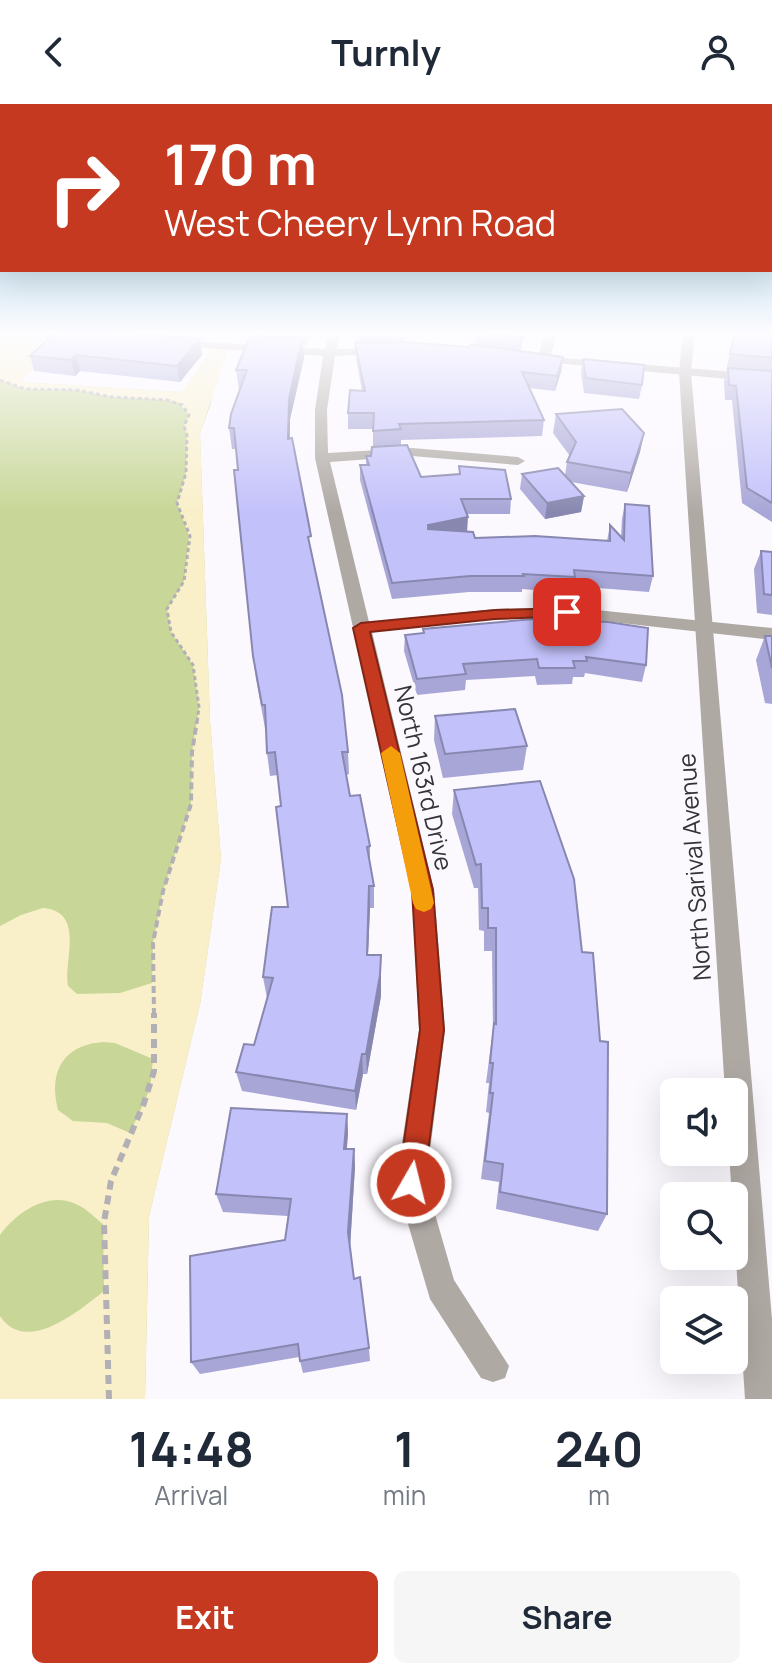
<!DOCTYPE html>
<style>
body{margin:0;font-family:Manrope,sans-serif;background:#f6f6f7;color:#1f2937;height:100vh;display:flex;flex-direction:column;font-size:30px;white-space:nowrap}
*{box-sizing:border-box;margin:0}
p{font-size:26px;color:#747a83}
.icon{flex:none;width:44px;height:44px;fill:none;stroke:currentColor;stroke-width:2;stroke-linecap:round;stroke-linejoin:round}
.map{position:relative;height:1295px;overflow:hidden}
.sheet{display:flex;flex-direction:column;background:#fff;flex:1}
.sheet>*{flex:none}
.guide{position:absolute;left:0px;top:0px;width:772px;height:168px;box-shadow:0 8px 32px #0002;background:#c43920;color:#fff;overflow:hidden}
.fabs{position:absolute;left:660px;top:974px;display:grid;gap:16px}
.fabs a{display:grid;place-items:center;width:88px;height:88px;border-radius:12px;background:#fff;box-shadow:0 8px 32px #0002;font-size:40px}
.pin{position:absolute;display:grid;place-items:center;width:68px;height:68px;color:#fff;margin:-34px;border-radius:16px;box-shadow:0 4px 12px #0006}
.me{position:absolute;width:88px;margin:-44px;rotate:8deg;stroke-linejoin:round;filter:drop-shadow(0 0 6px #0008)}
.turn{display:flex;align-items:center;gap:28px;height:168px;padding:0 32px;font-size:36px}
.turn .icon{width:104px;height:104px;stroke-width:2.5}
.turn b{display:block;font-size:56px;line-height:68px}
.eta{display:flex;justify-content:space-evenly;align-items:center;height:136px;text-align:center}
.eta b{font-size:48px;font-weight:700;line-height:56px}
.cta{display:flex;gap:16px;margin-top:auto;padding:16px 32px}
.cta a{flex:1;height:92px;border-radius:12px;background:#c43920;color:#fff;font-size:32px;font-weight:700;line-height:92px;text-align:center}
.cta a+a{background:#f6f6f7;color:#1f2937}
header{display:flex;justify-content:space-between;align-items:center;height:104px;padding:0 32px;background:#fff;font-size:36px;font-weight:700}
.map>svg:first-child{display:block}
</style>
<header><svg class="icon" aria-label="back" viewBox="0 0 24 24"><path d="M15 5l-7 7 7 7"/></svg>Turnly<svg class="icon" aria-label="person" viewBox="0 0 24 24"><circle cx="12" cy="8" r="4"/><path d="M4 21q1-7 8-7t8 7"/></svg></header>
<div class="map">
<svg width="772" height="1295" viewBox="0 0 772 1295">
<rect width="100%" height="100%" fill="#fbf8fe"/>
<polygon fill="#c8d797" points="0,234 26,234 21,278 182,288 212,297 200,329 210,617 221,755 200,900 149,1112 145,1295 0,1295"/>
<path fill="#f9f0ca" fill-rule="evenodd" d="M0,234L60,236L21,278L182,288L211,245L228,246L200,329L210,617L221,755L200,900L149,1112L145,1295H0V1212C26,1252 80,1206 104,1187L103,1120C95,1114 87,1105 78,1101C49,1086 17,1108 0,1131V822L21,811L43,804C86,808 63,856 68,882L77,890L120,889L152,879L153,839L163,787L191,700L192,648L199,603L193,561L171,528L167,505L184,477L189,432L177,399L186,369L187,331L184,322L189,311L179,299L167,296L112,293L77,286L25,285L0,276ZM103,938L115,939L153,955L150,985L130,1029L107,1019L73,1017L58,1006C48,968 63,941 103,938Z"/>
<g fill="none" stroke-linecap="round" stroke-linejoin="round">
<polyline stroke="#b2afb5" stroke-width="3" stroke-dasharray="4 3" stroke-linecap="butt" points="0,276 25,285 77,286 112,293 167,296 182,301 189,311 184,322 187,331 186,369 177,399 190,432 184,477 167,505 171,528 193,561 199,603 197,619"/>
<polyline stroke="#b2afb5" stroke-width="4" stroke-dasharray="7 4" stroke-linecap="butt" points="154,911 153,839 163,787 191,700 192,648 197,617"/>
<polyline stroke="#b2afb5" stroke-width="6" stroke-dasharray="9 6" stroke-linecap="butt" points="109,1295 104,1118 111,1077 144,999 154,967 154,909"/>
<g fill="#afa9a4" fill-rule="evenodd">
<polygon points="0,228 78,230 84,233 78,236 0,233"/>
<polygon points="329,228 341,228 337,245 381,244 387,247 381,250 335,252 327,306 328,349 412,344 518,353 525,357 518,361 412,352 330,358 369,518 495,505 567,503 772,524 772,536 567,513 495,515 372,528 434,786 445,926 426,1079 454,1176 509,1262 505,1274 493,1278 481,1274 430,1195 396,1079 419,926 412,786 315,354 315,306 323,252 174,242 168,239 174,236 325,245"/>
<polygon points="546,228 558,228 550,253 772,271 772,279 533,257 531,255 538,252"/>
</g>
<polygon fill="#afa9a4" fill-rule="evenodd" points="683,228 695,228 691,268 772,1215 772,1295 745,1295 729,1048 734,1048 734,988 725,988 679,268"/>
</g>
<g fill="#a8a6d7">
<polygon points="56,228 191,228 186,234 200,235 202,251 180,278 80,267 75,272 34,267 30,252"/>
<polygon points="242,228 310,228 307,241 303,241 304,254 290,315 290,334 348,648 349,670 346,671 350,692 370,742 370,759 374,782 374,804 370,804 368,851 381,892 367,970 363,970 356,1006 242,987 236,968 254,941 267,894 263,873 288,803 281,702 278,671 270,672 267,649 266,624 265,624 256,575 253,552 236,345 232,345 229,324 240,286 239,286 236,266 257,232 256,228"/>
<polygon points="356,228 406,228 404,238 469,243 475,241 476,229 525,228 520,247 563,253 561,268 555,287 529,284 544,316 542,332 401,336 401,341 421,373 459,370 459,362 511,395 510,410 467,410 467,428 475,434 607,437 610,421 621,432 622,415 625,400 653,472 649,488 573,482 572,489 522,485 522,488 469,488 392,495 360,376 360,361 366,361 366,352 371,352 373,343 373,325 348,325 348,309 362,287 356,254"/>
<polygon points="734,228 772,228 772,418 742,399 732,296 725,296 724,278"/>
<polygon points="583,255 642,281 639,295 584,289 581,269"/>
<polygon points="556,310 644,329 640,348 627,388 571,378 584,392 581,408 545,415 520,385 522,370 565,371 567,358 570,352 553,329"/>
<polygon points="761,447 772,448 772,511 757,509 754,465"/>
<polygon points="423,525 646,561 642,578 585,569 584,573 573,573 572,580 537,581 535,572 466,576 465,586 417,591 404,547 405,531 423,530"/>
<polygon points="765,532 772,532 772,600 765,599 756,556"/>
<polygon points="435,612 527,642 523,666 443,674 434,636"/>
<polygon points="454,686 607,1110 598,1127 496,1105 499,1078 481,1075 489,1009 486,1008 489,979 486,979 493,925 492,847 484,847 484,827 479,826 478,784 474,784 452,710"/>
<polygon points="347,1010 348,1029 347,1045 354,1045 355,1063 350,1142 354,1175 369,1244 370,1257 303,1269 299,1253 200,1270 191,1258 285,1136 288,1112 223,1108 216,1090"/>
</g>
<g fill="#8887af">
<polygon points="184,228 191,228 185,235"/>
<polygon points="306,228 310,228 307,241"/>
<polygon points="523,228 525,228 520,247 521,233"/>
<polygon points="200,235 202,251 180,278 177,262"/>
<polygon points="302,235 304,254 290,315 289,355 288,335 289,295"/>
<polygon points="76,251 80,267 75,272 71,256"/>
<polygon points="563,253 561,268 555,287 557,272"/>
<polygon points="644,329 640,348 627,388 631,369"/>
<polygon points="584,392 581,408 545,415 547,399"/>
<polygon points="468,413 467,429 427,436 428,421"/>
<polygon points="369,782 370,804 367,872 367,851"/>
<polygon points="381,851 381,892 367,970 366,950"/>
<polygon points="362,950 363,970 356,1006 355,987"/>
<polygon points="347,1010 348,1029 345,1063 344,1045"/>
<polygon points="354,1045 355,1063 350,1144 348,1128"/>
</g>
<g fill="#c3c1fa" stroke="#8887af" stroke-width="2">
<polygon points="56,228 103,228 200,235 177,262 76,251 71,256 30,252"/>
<polygon points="476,228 523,228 521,233 476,229"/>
<polygon points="735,228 772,228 772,254 730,250"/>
<polygon points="250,232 302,235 289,295 288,335 292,334 308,416 311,432 308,433 342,591 348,648 342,648 350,692 360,691 370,742 367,743 374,782 369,782 367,851 381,851 380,871 366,950 362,950 355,987 236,968 244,940 254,941 273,874 263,873 272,803 288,803 276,703 281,702 275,648 267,649 265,601 262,601 253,552 234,366 238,366 234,324 229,324 231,310 247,266 236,266"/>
<polygon points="403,238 469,243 471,240 563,253 557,272 522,268 544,316 399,320 401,325 373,327 374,309 348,309 350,286 365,287 355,239"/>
<polygon points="583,255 644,261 642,281 586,274"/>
<polygon points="728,264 772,267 772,399 747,384 736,282 729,281"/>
<polygon points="622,305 644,329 631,369 567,358 576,338 556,310"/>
<polygon points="407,341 421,373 460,370 459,362 505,366 511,395 461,395 468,413 428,421 428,425 473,428 475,434 535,432 610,437 610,421 624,436 625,400 649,402 653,472 574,466 575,473 523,470 524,472 470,472 392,479 360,361 369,361 366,352 371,352 372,343"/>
<polygon points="558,364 584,392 547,399 522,370"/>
<polygon points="761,447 772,448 772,491 764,490"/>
<polygon points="534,515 608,518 648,524 646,561 586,553 587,557 573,557 575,564 539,564 537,555 463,560 466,570 417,575 405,531 424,529 423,525"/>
<polygon points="765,532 772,532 772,564"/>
<polygon points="515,605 527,642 445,650 435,612"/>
<polygon points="540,677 574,775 582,848 593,849 600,937 608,938 607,1110 500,1088 503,1060 485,1057 493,989 490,989 493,959 490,959 494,919 496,920 496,824 488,824 488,804 482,804 481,760 476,761 454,686"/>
<polygon points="231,1004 347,1010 344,1045 354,1045 348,1128 354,1175 360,1173 369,1244 300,1257 298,1240 191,1258 190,1152 285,1136 291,1095 216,1090"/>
</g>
<linearGradient id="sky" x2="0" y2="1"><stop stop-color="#68b6d8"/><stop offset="0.56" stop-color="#fdfcff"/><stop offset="1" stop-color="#fdfcff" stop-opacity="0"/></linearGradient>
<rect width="772" height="409" fill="url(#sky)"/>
<polygon fill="#c43920" stroke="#7f2515" stroke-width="2" points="567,504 572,505 572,512 495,515 370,528 433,786 444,926 424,1079 421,1089 411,1092 402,1089 398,1079 420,926 412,786 353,524 361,519 495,506"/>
<polygon fill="#f59e0b" points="391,642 400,649 434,799 431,805 424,808 416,805 413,799 381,649"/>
<g text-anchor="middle" stroke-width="8" stroke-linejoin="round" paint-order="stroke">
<g font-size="24" fill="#353238" stroke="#fbf8fe">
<text transform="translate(423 674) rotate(77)" y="8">North 163rd Drive</text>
<text transform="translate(695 763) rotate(-94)" y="8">North Sarival Avenue</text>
</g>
</g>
</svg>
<div class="fabs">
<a><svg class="icon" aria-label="sound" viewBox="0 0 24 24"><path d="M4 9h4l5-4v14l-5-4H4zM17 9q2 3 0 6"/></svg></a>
<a><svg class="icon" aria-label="search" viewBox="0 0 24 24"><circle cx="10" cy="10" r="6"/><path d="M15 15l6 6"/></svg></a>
<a><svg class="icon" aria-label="layers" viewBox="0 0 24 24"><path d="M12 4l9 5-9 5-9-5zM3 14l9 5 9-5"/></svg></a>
</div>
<div class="pin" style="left:567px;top:508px;background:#d93025"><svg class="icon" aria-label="arrive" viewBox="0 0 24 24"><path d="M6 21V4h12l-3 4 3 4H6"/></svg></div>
<svg class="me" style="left:411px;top:1079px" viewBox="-20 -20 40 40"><circle r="17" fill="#c43920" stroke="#fff" stroke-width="3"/><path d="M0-11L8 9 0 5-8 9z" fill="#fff"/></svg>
<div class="guide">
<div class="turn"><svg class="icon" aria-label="right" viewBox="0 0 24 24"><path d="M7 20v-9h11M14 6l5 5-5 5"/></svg><div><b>170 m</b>West Cheery Lynn Road</div></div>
</div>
</div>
<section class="sheet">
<div class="eta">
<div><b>14:48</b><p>Arrival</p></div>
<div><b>1</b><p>min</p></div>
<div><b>240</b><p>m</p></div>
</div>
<div class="cta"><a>Exit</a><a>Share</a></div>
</section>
